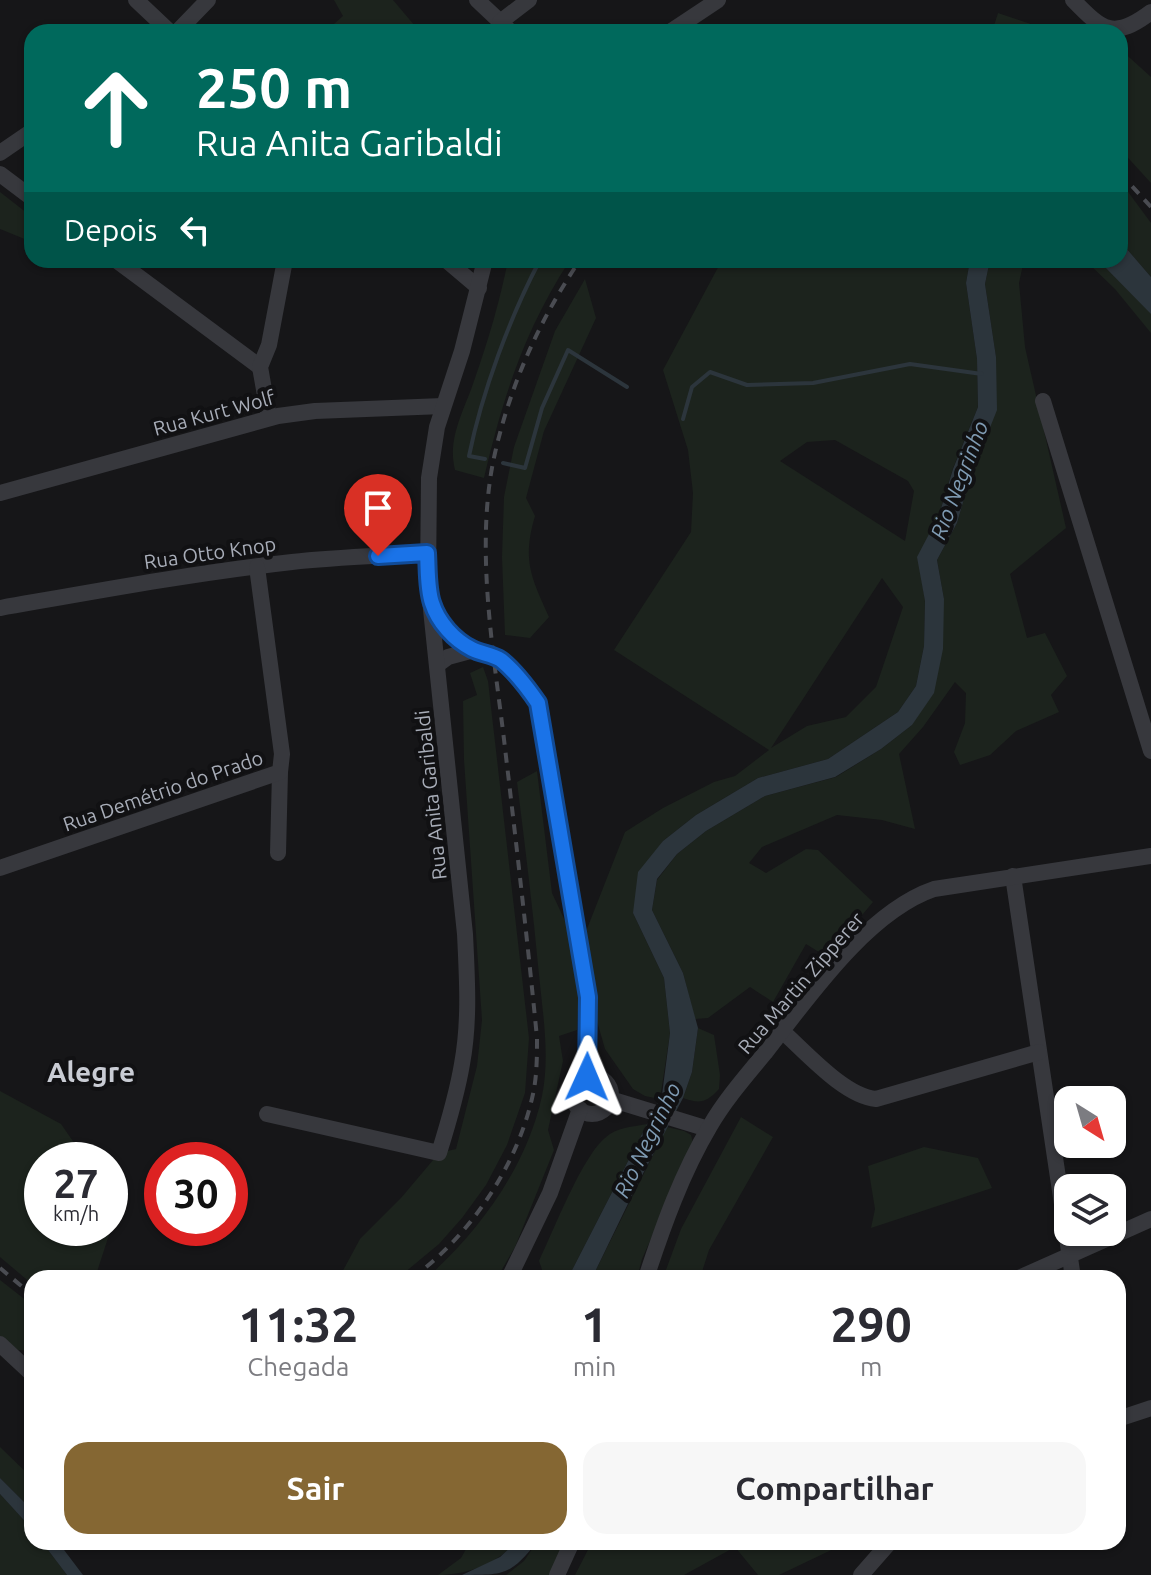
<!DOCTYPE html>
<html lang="pt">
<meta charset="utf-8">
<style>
body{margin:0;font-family:Ubuntu,sans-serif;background:#f7f7f7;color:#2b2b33;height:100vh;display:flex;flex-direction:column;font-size:30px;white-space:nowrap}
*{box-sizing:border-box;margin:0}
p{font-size:26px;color:#7c7c81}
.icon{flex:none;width:44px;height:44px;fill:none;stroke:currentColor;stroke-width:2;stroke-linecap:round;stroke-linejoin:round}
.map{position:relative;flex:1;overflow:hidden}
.panel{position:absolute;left:24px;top:1270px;width:1102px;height:280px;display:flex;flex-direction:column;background:#fff;border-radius:24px;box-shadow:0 2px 6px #0004}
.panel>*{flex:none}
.top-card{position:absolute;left:24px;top:24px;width:1104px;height:244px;border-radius:24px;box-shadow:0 2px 6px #0004;background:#00695c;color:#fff;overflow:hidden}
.needle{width:52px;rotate:143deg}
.buttons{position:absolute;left:1054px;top:1086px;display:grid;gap:16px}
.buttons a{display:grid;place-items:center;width:72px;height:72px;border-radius:16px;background:#fff;box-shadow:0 2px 6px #0004;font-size:40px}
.speed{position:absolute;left:24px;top:1142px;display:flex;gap:16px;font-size:40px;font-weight:700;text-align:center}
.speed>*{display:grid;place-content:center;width:104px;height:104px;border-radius:50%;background:#fff;box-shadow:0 2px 6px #0004;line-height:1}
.speed small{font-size:20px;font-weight:400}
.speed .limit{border:12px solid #d22;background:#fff;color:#111}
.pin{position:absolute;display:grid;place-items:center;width:68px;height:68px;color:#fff;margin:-82px -34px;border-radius:50% 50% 50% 0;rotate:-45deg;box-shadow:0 0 8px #0007}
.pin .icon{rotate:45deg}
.me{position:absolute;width:88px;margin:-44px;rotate:1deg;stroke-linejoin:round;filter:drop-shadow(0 0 6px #0008)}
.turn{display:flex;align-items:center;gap:28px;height:168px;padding:0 40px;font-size:36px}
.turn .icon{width:104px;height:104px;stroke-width:2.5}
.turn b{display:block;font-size:56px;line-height:68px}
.then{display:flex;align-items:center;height:76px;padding:0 40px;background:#0003;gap:16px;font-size:30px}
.eta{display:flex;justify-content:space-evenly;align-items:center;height:136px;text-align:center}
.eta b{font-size:48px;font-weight:700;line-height:56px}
.primary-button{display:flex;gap:16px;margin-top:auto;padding:16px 40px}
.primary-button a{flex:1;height:92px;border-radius:24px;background:#856733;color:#fff;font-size:32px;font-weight:700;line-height:92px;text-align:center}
.primary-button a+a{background:#f7f7f7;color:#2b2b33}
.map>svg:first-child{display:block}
</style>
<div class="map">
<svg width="1151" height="1575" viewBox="0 0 1151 1575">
<rect width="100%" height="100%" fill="#161618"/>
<g fill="#1c231d" fill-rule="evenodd">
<polygon points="334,0 393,0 420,32 377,32 371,26 354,32 325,32 343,16"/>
<polygon points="998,13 1054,32 992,32"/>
<polygon points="1120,49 1151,77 1151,183 1120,149"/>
<polygon points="1120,181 1151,223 1151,277 1120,241"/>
<polygon points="0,192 32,217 32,242 0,229"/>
<path d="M508,260H570C524,331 503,397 484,478L455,470C447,438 464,411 474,381C488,341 500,301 508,260Z"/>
<path d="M722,260H970L966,283L977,359L978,407L953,468L939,515L918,557L925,600L924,646L916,686L898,712L828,759L758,778L696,815L663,841L633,913L664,978L670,1033L660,1099L645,1096L633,1089L605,1049L597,1021L585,934L625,832L663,808L714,782L735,776L769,750L614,650L691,532L693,493L688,450L663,370ZM835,440L908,481L914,491L905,541L780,461L807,442ZM882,578L903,607L876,687L846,717L807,726L771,748Z"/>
<polygon points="990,260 1024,260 1019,283 1025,347 1066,528 1010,574 1027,638 1045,633 1067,676 1051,695 1059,712 1016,731 990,755 960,765 954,752 965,723 966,693 955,682 923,727 899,754 915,829 882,820 837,815 762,847 749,863 766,873 806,849 818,850 873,902 827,957 806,944 773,1002 750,987 708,1018 695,1019 683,973 652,910 657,880 677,854 706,831 765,796 836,777 881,749 912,725 944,599 937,560 957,523 971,475 996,357 985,284"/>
<polygon points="1085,260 1098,260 1151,313 1151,333 1115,289"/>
<path d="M585,279L596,318L544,431L526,498L535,516C522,560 531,577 549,617L530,638L505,635L502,557L504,497L514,447L555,331Z"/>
<polygon points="483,667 488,681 529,1038 525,1093 507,1145 486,1185 462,1218 439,1244 398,1278 339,1278 360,1239 401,1198 439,1153 456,1149 477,1066 482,1020 464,760 463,701 477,695 470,673"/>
<path d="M537,771L552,893L566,923L579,993L577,1030L559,1036L563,1061L548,1130L554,1150L515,1247L497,1278H427C480,1230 526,1168 542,1096C550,1057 543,1015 539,975C533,910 525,846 517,782Z"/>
<path d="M698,1028L714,1035L720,1075L719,1089C706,1103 700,1104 683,1098L692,1072Z"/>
<polygon points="0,1091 61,1124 86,1160 42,1160 42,1228 110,1228 110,1195 118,1207 95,1278 32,1278 32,1284 0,1257"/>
<polygon points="741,1117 773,1137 709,1250 700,1278 663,1278 681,1229"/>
<path d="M647,1124L568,1278H545L539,1261C553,1232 582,1157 605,1138C617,1127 632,1127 647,1124Z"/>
<polygon points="667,1127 684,1131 691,1135 693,1143 642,1259 637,1278 592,1278"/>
<polygon points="924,1147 978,1158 992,1188 871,1228 875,1209 868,1166"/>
<polygon points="0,1280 32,1305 32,1351 5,1349 0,1344"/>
<polygon points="0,1447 32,1478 32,1510 0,1478"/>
<polygon points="0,1494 32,1529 32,1542 42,1542 67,1575 0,1575"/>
<path d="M470,1542H516C497,1564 466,1575 438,1575L461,1558Z"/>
<polygon points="537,1542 565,1542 549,1575 506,1575 524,1561"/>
<polygon points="592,1542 848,1542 779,1575 758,1575 735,1547 684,1575 575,1575"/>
</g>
<g fill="#2c353c">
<polygon points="1120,241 1151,277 1151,314 1098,260 1120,260"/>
<polygon points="970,260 990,260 985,284 996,357 997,410 971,475 957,523 937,560 944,599 943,649 934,693 912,725 881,749 835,777 765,796 706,831 677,854 657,879 652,910 683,973 698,1028 692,1072 683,1098 638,1183 592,1278 568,1278 662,1095 670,1033 664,978 633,913 638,872 663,841 696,815 758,778 828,759 898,712 916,686 924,646 925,601 917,557 939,515 953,469 978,407 977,359 966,283"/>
<polygon points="0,1478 32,1510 32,1529 0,1494"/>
<polygon points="42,1542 58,1542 83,1575 67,1575"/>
<path d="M516,1542H537C510,1575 506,1575 462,1575L500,1557Z"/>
</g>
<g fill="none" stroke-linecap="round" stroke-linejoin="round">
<g stroke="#2c353c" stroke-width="4">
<polyline points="683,419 692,387 710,372 747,385 813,383 910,364 982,374"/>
<path d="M485,459L469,456C482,392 510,317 540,260"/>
<polyline points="503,463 525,468 542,408 568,350 627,387"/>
</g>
<g stroke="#37383d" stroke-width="16">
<polyline points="136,0 170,32"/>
<polyline points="477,0 511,32"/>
<path d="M1073,0C1103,31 1114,40 1151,12"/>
<polyline points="500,22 529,0"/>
<polyline points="177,32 208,0"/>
<polyline points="670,32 718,0"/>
<polyline points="0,153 32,131"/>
<polyline points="0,174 32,198"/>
<polyline points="116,260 260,367"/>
<polyline points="446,260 479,288"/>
<polyline points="1043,401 1151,751"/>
<polyline points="269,418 260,367 269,345 285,260"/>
<polyline points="0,493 278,416 315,411 443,406"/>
<path d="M433,607C442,625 456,644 477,651C483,653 489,654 495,656C513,666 527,686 538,703L588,997L587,1077"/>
<path d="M0,608C97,591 194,573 292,562C337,557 382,556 427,553"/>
<polyline points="437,665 448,657 474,650"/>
<polyline points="278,853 280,772"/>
<polyline points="0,868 280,772 282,754 257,567"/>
<polyline points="1013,876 1073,1278"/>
<path d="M782,1031C806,1052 844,1096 876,1099L1039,1052"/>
<circle cx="592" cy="1095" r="19"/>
<polyline points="610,1099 708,1129"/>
<path d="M267,1114L439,1153C448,1124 457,1094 462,1064C470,1021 467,977 465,934L428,581L429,478L437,427L462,351L485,260"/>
<polyline points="509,1278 550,1193 580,1109"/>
<path d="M646,1278C663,1226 682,1173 710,1126C725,1100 746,1076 765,1053C808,998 867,912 934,889L1151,856"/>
<polyline points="1019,1278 1151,1219"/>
<polyline points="0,1344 32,1374"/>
<polyline points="1118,1419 1151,1408"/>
<polyline points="557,1575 572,1542"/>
<polyline points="861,1575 890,1542"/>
</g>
<g stroke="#4a4c52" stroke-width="4" stroke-dasharray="10 8" stroke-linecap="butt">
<polyline points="1120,173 1151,207"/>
<polyline points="0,1268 32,1295"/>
<path d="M412,1278C470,1236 518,1165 533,1094C537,1076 537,1056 537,1038C527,935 515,833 503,731C492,643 475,541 495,453C511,383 540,319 580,260"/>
</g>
</g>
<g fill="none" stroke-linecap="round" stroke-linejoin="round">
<g stroke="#114b97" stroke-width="20">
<path id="route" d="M378,556L427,553C428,569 427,588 432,603C438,622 454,640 472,649C482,654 492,654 501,660C516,672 527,687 538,703L588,997L587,1077"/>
</g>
<use href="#route" stroke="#1a73e8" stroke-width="14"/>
</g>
<g text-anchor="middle" stroke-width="8" stroke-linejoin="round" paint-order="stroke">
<g font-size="20" fill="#a8adb8" stroke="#111113">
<text transform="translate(214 413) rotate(-15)" y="7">Rua Kurt Wolf</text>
<text transform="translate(210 553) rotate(-8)" y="7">Rua Otto Knop</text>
<text transform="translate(163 791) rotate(-19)" y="7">Rua Demétrio do Prado</text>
<text transform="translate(431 795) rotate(-96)" y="7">Rua Anita Garibaldi</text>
<text transform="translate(801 983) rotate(-49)" y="7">Rua Martin Zipperer</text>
</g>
<g font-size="22" font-style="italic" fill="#7f9bb3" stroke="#111113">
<text transform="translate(959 480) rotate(-69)" y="8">Rio Negrinho</text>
<text transform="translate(647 1140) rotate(-64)" y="8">Rio Negrinho</text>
</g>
<g font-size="28" font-weight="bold" fill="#c9ccd4" stroke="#111113">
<text x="91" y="1082">Alegre</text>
</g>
</g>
</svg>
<div class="buttons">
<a><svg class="needle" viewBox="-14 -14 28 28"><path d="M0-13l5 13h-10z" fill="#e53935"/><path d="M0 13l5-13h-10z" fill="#7c7c81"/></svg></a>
<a><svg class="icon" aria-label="layers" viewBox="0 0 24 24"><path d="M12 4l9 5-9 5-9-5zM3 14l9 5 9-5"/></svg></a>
</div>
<div class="speed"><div>27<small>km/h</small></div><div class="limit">30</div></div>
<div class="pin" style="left:378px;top:556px;background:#d93025"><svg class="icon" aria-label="arrive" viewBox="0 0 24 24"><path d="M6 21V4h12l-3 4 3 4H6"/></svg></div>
<svg class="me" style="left:587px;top:1077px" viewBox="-20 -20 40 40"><path d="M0-17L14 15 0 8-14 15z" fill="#1a73e8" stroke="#fff" stroke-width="4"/></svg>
<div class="top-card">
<div class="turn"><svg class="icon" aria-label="ahead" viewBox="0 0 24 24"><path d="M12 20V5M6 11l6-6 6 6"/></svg><div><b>250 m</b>Rua Anita Garibaldi</div></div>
<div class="then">Depois<svg class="icon" aria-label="left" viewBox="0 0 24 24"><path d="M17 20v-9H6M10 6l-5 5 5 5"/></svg></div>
</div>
<section class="panel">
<div class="eta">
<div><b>11:32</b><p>Chegada</p></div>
<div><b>1</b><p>min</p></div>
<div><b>290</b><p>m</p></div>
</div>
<div class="primary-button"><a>Sair</a><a>Compartilhar</a></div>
</section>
</div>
